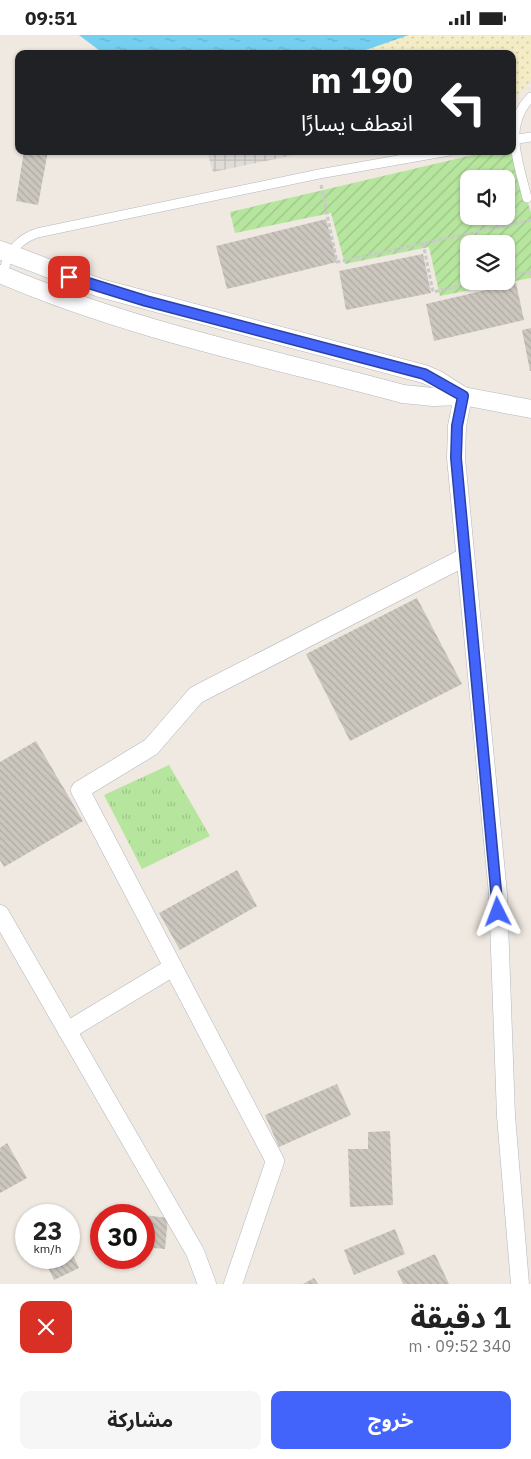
<!DOCTYPE html>
<html lang="ar">
<meta charset="utf-8">
<style>
body{margin:0;font-family:"IBM Plex Sans","Noto Sans Arabic",sans-serif;background:#f6f6f6;color:#222;direction:rtl;height:100vh;display:flex;flex-direction:column;font-size:19px;white-space:nowrap}
*{box-sizing:border-box;margin:0}
p{font-size:16px;color:#767676}
.icon{flex:none;width:28px;height:28px;fill:none;stroke:currentColor;stroke-width:2;stroke-linecap:round;stroke-linejoin:round}
.map{position:relative;height:1249px;overflow:hidden;direction:ltr}
.sheet{display:flex;flex-direction:column;background:#fff;flex:1}
.sheet>*{flex:none}
.guide{position:absolute;left:15px;top:15px;width:501px;height:105px;border-radius:10px;box-shadow:0 1px 4px #0004;direction:rtl;background:#202124;color:#fff;overflow:hidden}
.controls{position:absolute;left:460px;top:135px;display:grid;gap:10px}
.controls a{display:grid;place-items:center;width:55px;height:55px;border-radius:10px;background:#fff;box-shadow:0 1px 4px #0004;font-size:25px}
.speed{position:absolute;left:15px;top:1169px;display:flex;gap:10px;font-size:25px;font-weight:700;text-align:center}
.speed>*{display:grid;place-content:center;width:65px;height:65px;border-radius:50%;background:#fff;box-shadow:0 1px 4px #0004;line-height:1}
.speed small{font-size:12px;font-weight:400}
.speed .limit{border:8px solid #d22;background:#fff;color:#111}
.pin{position:absolute;display:grid;place-items:center;width:42px;height:42px;color:#fff;margin:-21px;border-radius:10px;box-shadow:0 2px 8px #0006}
.me{position:absolute;width:55px;margin:-28px;rotate:357deg;stroke-linejoin:round;filter:drop-shadow(0 0 4px #0008)}
.turn{display:flex;align-items:center;gap:18px;height:105px;padding:0 20px;font-size:22px}
.turn .icon{width:65px;height:65px;stroke-width:2.5}
.turn b{display:block;font-size:35px;line-height:42px}
.round{display:grid;place-items:center;flex:none;width:52px;height:52px;border-radius:10px;background:#f6f6f6}
.head{display:flex;align-items:center;justify-content:space-between;height:85px;padding:0 20px}
h1{font-size:30px;font-weight:700;line-height:38px}
.primary-button{display:flex;gap:10px;margin-top:auto;padding:10px 20px}
.primary-button a{flex:1;height:58px;border-radius:10px;background:#4264fb;color:#fff;font-size:20px;font-weight:700;line-height:58px;text-align:center}
.primary-button a+a{background:#f6f6f6;color:#222}
.status{display:flex;justify-content:space-between;align-items:center;height:35px;padding:0 25px;background:#fff;direction:ltr}
.status svg{height:14px;fill:currentColor}
.map>svg:first-child{display:block}
</style>
<div class="status"><b>09:51</b><svg viewBox="0 0 49 12"><path d="M0 12V9h3v3zM5 12V6h3v6zM10 12V3h3v9zM15 12V0h3v12zM26 1h20v11H26zM47 4h2v5h-2z"/></svg></div>
<div class="map">
<svg width="531" height="1249" viewBox="0 0 531 1249">
<defs>
<pattern id="grass-tufts" width="24" height="20" patternUnits="userSpaceOnUse" patternTransform="scale(1.25)"><rect width="24" height="20" fill="#b6e59e"/><path d="M3 7l-1-3M5 7V3M7 7l1-3M15 17l-1-3M17 17v-4M19 17l1-3" fill="none" stroke="#9dc588"/></pattern>
<pattern id="sand-dots" width="8" height="8" patternUnits="userSpaceOnUse" patternTransform="scale(1.25)"><rect width="8" height="8" fill="#f3ecc5"/><path d="M2 2h.1M6 6h.1" fill="none" stroke="#d1cbaa" stroke-width="1.8" stroke-linecap="round"/></pattern>
<pattern id="garden-furrows" width="10" height="10" patternUnits="userSpaceOnUse" patternTransform="scale(1.25)"><rect width="10" height="10" fill="#b6e59e"/><path d="M-1 1l2-2M0 10L10 0M9 11l2-2" fill="none" stroke="#9dc588"/></pattern>
<pattern id="plaza-grid" width="8" height="8" patternUnits="userSpaceOnUse" patternTransform="scale(1.25)"><rect width="8" height="8" fill="#dfdcd8"/><path d="M0 4h8M4 0v8" fill="none" stroke="#c0bdba"/></pattern>
<pattern id="water-ripples" width="26" height="14" patternUnits="userSpaceOnUse" patternTransform="scale(1.25)"><rect width="26" height="14" fill="#75cff0"/><path d="M2 4q2-2 4 0t4 0M15 11q2-2 4 0t4 0" fill="none" stroke="#66b2ce"/></pattern>
<pattern id="building-back-hatch" width="6" height="6" patternUnits="userSpaceOnUse" patternTransform="scale(1.25)"><rect width="6" height="6" fill="#cbc7bf"/><path d="M-1 5l2 2M0 0l6 6M5-1l2 2" fill="none" stroke="#afaba4"/></pattern>
</defs>
<rect width="100%" height="100%" fill="#efe9e1"/>
<polygon fill="url(#grass-tufts)" points="169,730 210,801 142,834 104,760"/>
<polygon fill="url(#sand-dots)" points="409,0 531,0 531,46 513,65 512,19 354,19"/>
<path fill="url(#garden-furrows)" fill-rule="evenodd" d="M490,116H512L531,178V243L440,261L429,212L345,229L331,178L235,198L230,177ZM469,144H506V181H469ZM469,209H506V246H469Z"/>
<polygon fill="url(#plaza-grid)" points="207,116 313,116 213,137"/>
<polygon fill="url(#water-ripples)" points="79,0 409,0 354,19 104,19"/>
<g fill="url(#building-back-hatch)">
<polygon points="24,116 48,116 38,170 16,166"/>
<polygon points="326,184 337,227 227,254 216,211"/>
<polygon points="423,219 431,258 346,275 339,236"/>
<polygon points="516,248 524,285 434,306 426,269"/>
<polygon points="531,293 531,336 530,336 522,295"/>
<polygon points="417,563 462,649 350,706 306,619"/>
<polygon points="36,706 83,786 4,832 0,825 0,727"/>
<polygon points="237,835 257,871 180,915 159,878"/>
<polygon points="337,1049 351,1080 279,1112 265,1080"/>
<polygon points="390,1096 393,1170 350,1172 348,1114 368,1114 368,1097"/>
<polygon points="7,1108 27,1143 0,1158 0,1113"/>
<polygon points="144,1180 168,1183 165,1214 144,1212"/>
<polygon points="395,1194 405,1219 354,1240 344,1215"/>
<polygon points="69,1212 79,1233 54,1245 43,1222 69,1222"/>
<polygon points="435,1219 449,1249 403,1249 397,1236"/>
<polygon points="314,1243 318,1249 303,1249"/>
</g>
<g fill="none" stroke-linecap="round" stroke-linejoin="round">
<g stroke="#b4b7c1" stroke-width="10">
<g id="service">
<polyline points="512,105 531,102"/>
<path d="M527,163C519,128 502,91 531,62"/>
<path d="M3,241C6,219 17,205 37,198L319,139L449,116"/>
</g>
</g>
<g stroke="#b4b7c1" stroke-width="19">
<g id="minor">
<polyline points="0,215 100,253 424,339 438,345 463,361"/>
<path d="M0,239C128,294 269,323 403,359L433,362L463,361L531,374"/>
<polyline points="463,361 457,391 456,423 498,859 506,1081 520,1249"/>
<polyline points="0,879 195,1217 207,1249"/>
<polyline points="67,996 173,932"/>
<polyline points="233,1249 275,1126 80,755 151,712 196,660 465,522"/>
</g>
</g>
<g stroke="#c9c9c9" stroke-width="3" stroke-dasharray="4 2.5" stroke-linecap="butt">
<polyline points="321,150 337,227 531,185"/>
<polyline points="423,208 433,257 482,246"/>
<polyline points="530,236 531,241"/>
<polyline points="506,241 531,236"/>
</g>
<use href="#service" stroke="#fff" stroke-width="9"/>
<use href="#minor" stroke="#fff" stroke-width="18"/>
</g>
<g fill="none" stroke-linecap="round" stroke-linejoin="round">
<g stroke="#2b41a3" stroke-width="12">
<polyline id="route" points="69,242 146,266 424,339 463,361 457,391 456,423 498,877"/>
</g>
<use href="#route" stroke="#4264fb" stroke-width="9"/>
</g>
</svg>
<div class="controls">
<a><svg class="icon" aria-label="sound" viewBox="0 0 24 24"><path d="M4 9h4l5-4v14l-5-4H4zM17 9q2 3 0 6"/></svg></a>
<a><svg class="icon" aria-label="layers" viewBox="0 0 24 24"><path d="M12 4l9 5-9 5-9-5zM3 14l9 5 9-5"/></svg></a>
</div>
<div class="speed"><div>23<small>km/h</small></div><div class="limit">30</div></div>
<div class="pin" style="left:69px;top:242px;background:#d93025"><svg class="icon" aria-label="arrive" viewBox="0 0 24 24"><path d="M6 21V4h12l-3 4 3 4H6"/></svg></div>
<svg class="me" style="left:498px;top:877px" viewBox="-20 -20 40 40"><path d="M0-17L14 15 0 8-14 15z" fill="#4264fb" stroke="#fff" stroke-width="4"/></svg>
<div class="guide">
<div class="turn"><svg class="icon" aria-label="left" viewBox="0 0 24 24"><path d="M17 20v-9H6M10 6l-5 5 5 5"/></svg><div><b>190 m</b>انعطف يسارًا</div></div>
</div>
</div>
<section class="sheet">
<div class="head"><div><h1>1 دقيقة</h1><p>340 m · 09:52</p></div><a class="round" style="background:#d93025;color:#fff"><svg class="icon" aria-label="close" viewBox="0 0 24 24"><path d="M6 6l12 12M18 6L6 18"/></svg></a></div>
<div class="primary-button"><a>خروج</a><a>مشاركة</a></div>
</section>
